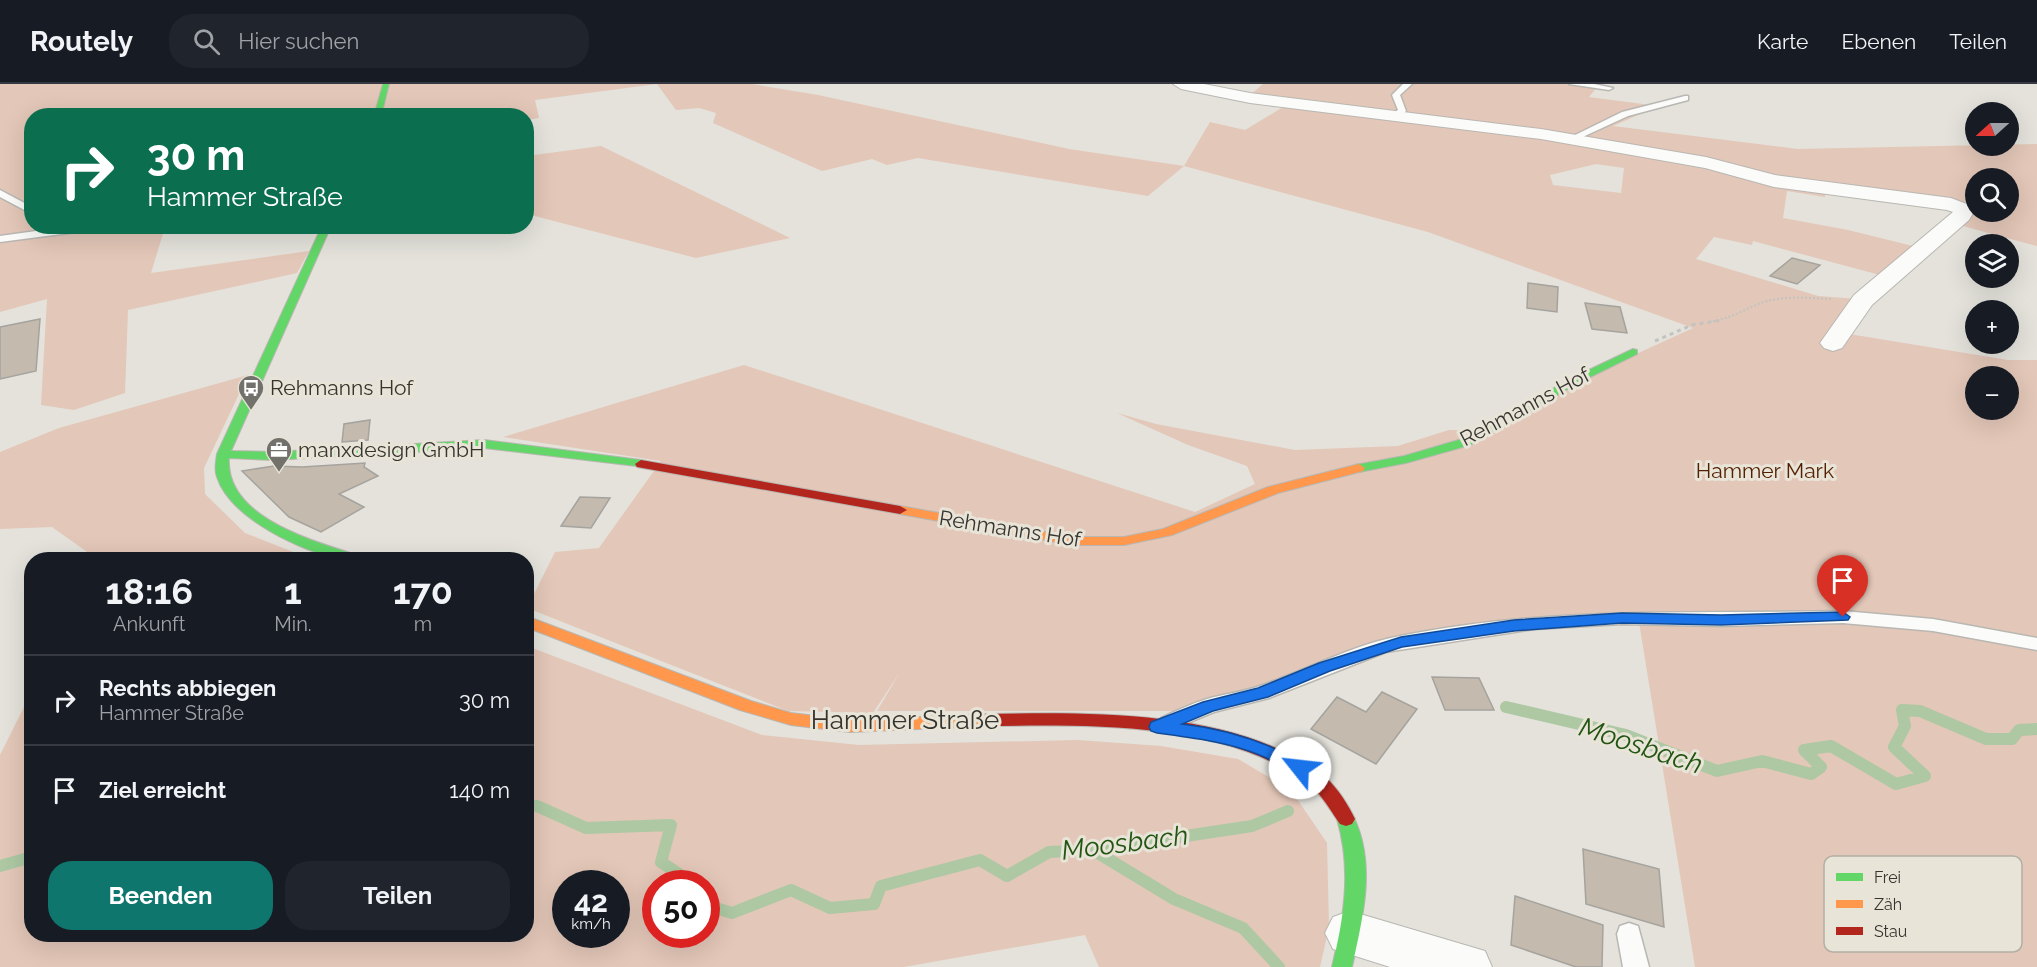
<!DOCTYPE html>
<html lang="de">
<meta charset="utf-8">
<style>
body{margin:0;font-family:Raleway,sans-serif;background:#20242c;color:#f1f3f6;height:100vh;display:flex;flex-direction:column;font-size:22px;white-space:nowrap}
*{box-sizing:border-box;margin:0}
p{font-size:20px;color:#9ea1a6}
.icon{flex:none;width:33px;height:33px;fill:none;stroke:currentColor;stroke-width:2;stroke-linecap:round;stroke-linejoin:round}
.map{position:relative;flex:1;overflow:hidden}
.sheet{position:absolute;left:24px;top:468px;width:510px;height:390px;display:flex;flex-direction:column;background:#171b24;border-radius:24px;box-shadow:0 6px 24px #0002}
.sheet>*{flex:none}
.guide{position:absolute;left:24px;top:24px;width:510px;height:126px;border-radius:24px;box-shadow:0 6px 24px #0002;background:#0b6e4f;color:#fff;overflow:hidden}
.needle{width:39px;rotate:249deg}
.controls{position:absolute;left:1965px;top:18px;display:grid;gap:12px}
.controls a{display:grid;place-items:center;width:54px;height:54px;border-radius:50%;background:#171b24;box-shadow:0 6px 24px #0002;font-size:30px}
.speed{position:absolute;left:552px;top:786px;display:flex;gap:12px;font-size:30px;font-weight:700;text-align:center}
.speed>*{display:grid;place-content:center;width:78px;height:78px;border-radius:50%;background:#171b24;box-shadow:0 6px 24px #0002;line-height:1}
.speed small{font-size:15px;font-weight:400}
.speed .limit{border:9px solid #d22;background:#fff;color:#111}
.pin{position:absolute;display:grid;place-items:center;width:51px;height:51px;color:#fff;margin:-62px -26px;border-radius:50% 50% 50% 0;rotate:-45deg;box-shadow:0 0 6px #0007}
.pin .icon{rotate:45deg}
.me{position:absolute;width:66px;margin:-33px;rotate:299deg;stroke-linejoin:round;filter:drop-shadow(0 0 4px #0008)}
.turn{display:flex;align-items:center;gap:21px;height:126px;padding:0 24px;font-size:27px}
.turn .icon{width:78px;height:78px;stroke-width:2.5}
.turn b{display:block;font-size:42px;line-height:51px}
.eta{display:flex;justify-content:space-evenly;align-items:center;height:102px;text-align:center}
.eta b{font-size:36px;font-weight:700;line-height:42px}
.primary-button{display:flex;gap:12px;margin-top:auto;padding:12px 24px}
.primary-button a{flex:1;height:69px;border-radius:24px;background:#0f766e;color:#fff;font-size:24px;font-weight:700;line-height:69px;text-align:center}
.primary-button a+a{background:#20242c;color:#f1f3f6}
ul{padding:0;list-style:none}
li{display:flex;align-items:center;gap:18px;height:90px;padding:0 24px;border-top:2px solid #363941}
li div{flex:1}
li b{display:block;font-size:22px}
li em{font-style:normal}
header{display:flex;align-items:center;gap:36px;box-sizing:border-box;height:84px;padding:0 30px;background:#171b24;border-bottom:2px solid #363941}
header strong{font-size:28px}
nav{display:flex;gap:33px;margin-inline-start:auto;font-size:21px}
.search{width:420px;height:54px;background:#20242c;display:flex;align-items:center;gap:15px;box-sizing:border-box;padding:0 21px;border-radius:24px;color:#9ea1a6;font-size:22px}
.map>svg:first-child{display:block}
</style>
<header>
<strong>Routely</strong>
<div class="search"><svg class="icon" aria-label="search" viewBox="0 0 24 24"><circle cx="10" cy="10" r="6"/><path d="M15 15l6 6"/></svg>Hier suchen</div>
<nav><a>Karte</a><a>Ebenen</a><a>Teilen</a></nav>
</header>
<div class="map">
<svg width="2037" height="883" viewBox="0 0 2037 883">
<rect width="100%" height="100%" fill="#e4e2db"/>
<g fill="#e3c7b8" fill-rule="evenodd">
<path d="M0,0H752L818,11L1069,65L1184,82L1210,38L1245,46L1290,19L1248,13L1263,0H1564L1597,3L1589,13L1658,22L1613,42L1798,65L2037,60V162L1959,141L1870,216L1849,250L2008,276H2037V883H1695L1638,532L1418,551L1186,627H877L900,588L873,629L788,627L527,524L555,468L599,464L661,377L503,353L744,281L1195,428L1255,400L1247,382L1188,361L1117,329L1156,340L1295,366L1398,362L1449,346H1498L1573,299L1693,244L1428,148L1184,82L1148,112L918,74L887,81L872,75L822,87L713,39L716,29L699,24L676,26L657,0L535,16L539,34L527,36L526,32H32V142L165,143L151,189L309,167L297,189L128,226L125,309L74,326L41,321L47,215L0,228ZM1596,80L1624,84L1621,109L1553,101L1550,91ZM1976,94H2008V128H1976ZM1825,106L1958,127L1917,163L1848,146L1783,134L1787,107L1825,113ZM1714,153L1752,161L1753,157L1880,191L1858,215L1818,212L1696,175ZM1976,292H2008V326H1976Z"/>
<polygon points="601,62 790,154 696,174 527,130 527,72"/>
<polygon points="248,291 204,384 205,410 245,449 311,475 97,475 52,443 0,445 0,368 59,344"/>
<path d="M527,562L762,651L859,661L1078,656L1161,662L1238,675L1291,706L1327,759L1329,843L1320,883H1099L1085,851L904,883H0V671L31,609L32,850H526ZM566,800H616V850H566ZM656,800H706V850H656Z"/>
</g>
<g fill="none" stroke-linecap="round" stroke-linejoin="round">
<g stroke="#adc8a3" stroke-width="12">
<polyline points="1506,623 1626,651 1717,687 1762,677 1811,690 1821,683 1804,666 1831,662 1896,700 1925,692 1894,663 1905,642 1902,626 1920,627 1986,655 2012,655 2019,646 2037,645"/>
<polyline points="526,722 537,722 586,744 671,741 661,778 694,800"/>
<polyline points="1093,766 1174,815 1243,844 1279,883"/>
<polyline points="0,782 32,773"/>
<polyline points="706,821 732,829 791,806 830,824 874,820 881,802 980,776 1007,792 1049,768 1093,766 1252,742 1288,727"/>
</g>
</g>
<g fill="#c4baae" stroke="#a5a39e" stroke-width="1.5">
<polygon points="1792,174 1820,181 1797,200 1770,192"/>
<polygon points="1528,199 1558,203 1557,228 1527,224"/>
<polygon points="1585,219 1620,223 1627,249 1592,245"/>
<polygon points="40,235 36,287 0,295 0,243"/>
<polygon points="370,336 368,356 342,358 344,340"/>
<polygon points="365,379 364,383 378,392 339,410 364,423 321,448 289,433 242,387 274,382 302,383"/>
<polygon points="580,413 610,414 591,444 561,442"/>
<polygon points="1432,593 1479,594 1494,626 1445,626"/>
<polygon points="1382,608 1417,625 1376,680 1311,645 1337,613 1366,628"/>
<polygon points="1583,765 1659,785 1664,843 1586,820"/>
<polygon points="1515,812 1603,841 1602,883 1576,883 1511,861"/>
</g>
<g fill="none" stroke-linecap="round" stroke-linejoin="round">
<g stroke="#b9b7b2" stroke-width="3">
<g id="lane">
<polygon points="1403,0 1412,0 1400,11 1406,27 1398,34 1392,34 1392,30 1398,26 1392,11"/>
<polygon points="1569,0 1594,0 1613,4 1609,6"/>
<polygon points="1685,12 1688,12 1688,16 1628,32 1574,57 1567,55 1622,28"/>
<polygon points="0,106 32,123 32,130 0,113"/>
<polygon points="72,142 105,142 100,145 0,158 0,152"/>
<path d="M1843,527L1933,535L2037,554V566L1933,547L1843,539L1721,542L1622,540L1534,545L1386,568L1269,614L1214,628L1168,647L1161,644L1158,639L1161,634C1176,627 1191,620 1207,615C1224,610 1243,608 1260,602C1307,586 1352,561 1400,552C1547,522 1695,530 1843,527Z"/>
<polygon points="1629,839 1638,842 1649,883 1623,883 1617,850 1620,842"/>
</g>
</g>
<g stroke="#b9b7b2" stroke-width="2">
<g id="street">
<polygon points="1173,0 1204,0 1250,9 1541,45 1706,73 1775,91 1951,114 1972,122 1975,126 1969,136 1872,221 1842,264 1833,267 1824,264 1820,259 1854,211 1953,128 1947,126 1774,103 1705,84 1541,55 1250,19 1181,5"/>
<polygon points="1350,827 1485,867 1492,883 1390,883 1333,865 1325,849 1333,833"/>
</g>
</g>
<g stroke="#b9b7b2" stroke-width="2">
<g id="fast">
<polygon points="383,0 389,0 381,32 374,32"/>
<path d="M322,142H331L231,367L273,368L484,356L641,376L647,380L645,383L484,364L273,376L229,374C225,435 317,458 363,473L365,476C357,476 349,477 341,475C302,468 230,434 217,393C214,386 216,377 217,370Z"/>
<polygon points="1633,265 1637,266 1637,270 1578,299 1470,361 1406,379 1359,388 1353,384 1355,381 1404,372 1462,355 1570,295"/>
<path d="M1346,728L1352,730C1377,777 1363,834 1352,883H1332C1344,833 1352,786 1337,735L1340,730Z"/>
</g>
</g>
<g stroke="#b9b7b2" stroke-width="2">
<g id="slow">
<polygon points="1359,380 1365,384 1363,387 1278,409 1172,451 1124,461 1073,461 900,430 893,426 900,422 1073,453 1124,453 1163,445 1268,403"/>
<polygon points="526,532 751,617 791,629 850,636 987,630 993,632 995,636 993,640 987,642 850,648 791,641 740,626 526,543"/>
</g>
</g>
<g stroke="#b9b7b2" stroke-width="2">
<g id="jam">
<polygon points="641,376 900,422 907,426 900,430 637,383 635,380"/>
<path d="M987,630C1091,628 1241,625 1326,694C1337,703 1349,722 1355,735L1352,740L1346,742L1340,740C1332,729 1325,716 1316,707C1311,701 1304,697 1298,693C1216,637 1083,641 987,642L981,640L979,636L981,632Z"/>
</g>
</g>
<path stroke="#c3c3c0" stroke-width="2" stroke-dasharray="2 2" stroke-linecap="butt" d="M1713,237C1730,235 1745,225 1761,219C1783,211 1808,214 1831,215"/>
<polyline stroke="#c3c3c0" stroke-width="3" stroke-dasharray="4 4" stroke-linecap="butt" points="1655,257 1692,241 1722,236"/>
<use href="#lane" fill="#fbfbfa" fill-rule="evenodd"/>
<use href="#street" fill="#fbfbfa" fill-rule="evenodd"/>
<use href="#fast" fill="#63d668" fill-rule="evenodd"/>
<use href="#slow" fill="#ff974d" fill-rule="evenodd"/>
<use href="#jam" fill="#b3261e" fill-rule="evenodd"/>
</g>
<path fill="#1a73e8" stroke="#114b97" stroke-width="1.5" d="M1843,528L1850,533L1848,536L1721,541L1622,539L1514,547L1402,563L1330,587L1268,613L1213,627L1182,640C1227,645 1267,658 1306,680L1309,684L1306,689L1300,691C1286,687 1275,677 1262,672C1229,658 1193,654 1157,649L1151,647L1149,643L1151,638L1203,618L1258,604L1319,579L1401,553L1514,536L1622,529L1721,531Z"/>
<defs>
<g id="bus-pin" transform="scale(1.35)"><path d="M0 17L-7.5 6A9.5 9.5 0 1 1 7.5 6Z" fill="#73716b" stroke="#e8e4d7"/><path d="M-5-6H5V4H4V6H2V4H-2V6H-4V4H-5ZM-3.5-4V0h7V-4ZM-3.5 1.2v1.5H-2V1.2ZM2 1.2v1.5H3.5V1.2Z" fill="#fff"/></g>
<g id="office-pin" transform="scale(1.35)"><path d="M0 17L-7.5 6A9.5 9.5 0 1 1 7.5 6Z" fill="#73716b" stroke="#e8e4d7"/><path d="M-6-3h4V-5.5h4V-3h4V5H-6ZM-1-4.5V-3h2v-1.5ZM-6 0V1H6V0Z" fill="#fff"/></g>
</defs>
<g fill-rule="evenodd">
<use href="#bus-pin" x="251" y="304"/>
<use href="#office-pin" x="279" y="366"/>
</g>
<g text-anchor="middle" stroke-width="6" stroke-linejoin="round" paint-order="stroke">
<g font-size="21" fill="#36342f" stroke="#e8e4d7" text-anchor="start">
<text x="270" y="311">Rehmanns Hof</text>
<text x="298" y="373">manxdesign GmbH</text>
</g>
<g font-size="21" fill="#36342f" stroke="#e8e4d7">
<text transform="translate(1525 323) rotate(-28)" y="7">Rehmanns Hof</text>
<text transform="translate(1010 445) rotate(9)" y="7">Rehmanns Hof</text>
</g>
<g font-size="21" fill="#541e01" stroke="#e8e4d7">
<text x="1765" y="394">Hammer Mark</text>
</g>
<g font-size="26" fill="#36342f" stroke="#e8e4d7">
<text x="905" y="645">Hammer Straße</text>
</g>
<g font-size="27" font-style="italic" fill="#225512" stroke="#e8e4d7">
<text transform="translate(1641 662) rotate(18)" y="9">Moosbach</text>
<text transform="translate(1125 759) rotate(-7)" y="9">Moosbach</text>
</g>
</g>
<rect x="1824" y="772" width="198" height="96" rx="9" fill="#e8e4d7" stroke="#b3afa5" stroke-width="1.5"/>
<rect x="1836" y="789" width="27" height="8" fill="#63d668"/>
<rect x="1836" y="816" width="27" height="8" fill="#ff974d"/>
<rect x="1836" y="843" width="27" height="8" fill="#b3261e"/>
<g font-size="16" fill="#36342f">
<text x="1874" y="799">Frei</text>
<text x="1874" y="826">Zäh</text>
<text x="1874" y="853">Stau</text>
</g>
</svg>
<div class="controls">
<a><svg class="needle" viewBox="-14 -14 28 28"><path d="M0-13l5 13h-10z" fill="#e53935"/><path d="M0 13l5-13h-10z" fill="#9ea1a6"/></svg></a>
<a><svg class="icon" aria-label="search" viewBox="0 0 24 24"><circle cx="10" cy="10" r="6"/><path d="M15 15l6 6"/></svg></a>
<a><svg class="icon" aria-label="layers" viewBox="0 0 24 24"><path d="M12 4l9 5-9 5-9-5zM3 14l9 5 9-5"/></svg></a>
<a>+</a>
<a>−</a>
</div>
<div class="speed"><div>42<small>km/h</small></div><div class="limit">50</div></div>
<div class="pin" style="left:1843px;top:533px;background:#d93025"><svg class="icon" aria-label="arrive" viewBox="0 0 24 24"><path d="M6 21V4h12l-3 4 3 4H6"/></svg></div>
<svg class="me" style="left:1300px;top:684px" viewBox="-20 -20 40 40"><circle r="19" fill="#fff"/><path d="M0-13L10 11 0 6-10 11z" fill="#1a73e8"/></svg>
<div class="guide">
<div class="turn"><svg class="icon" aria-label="right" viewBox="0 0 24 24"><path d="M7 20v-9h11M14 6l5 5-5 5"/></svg><div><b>30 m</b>Hammer Straße</div></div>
</div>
<section class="sheet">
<div class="eta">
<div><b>18:16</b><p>Ankunft</p></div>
<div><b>1</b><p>Min.</p></div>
<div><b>170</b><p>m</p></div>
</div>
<ul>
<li><svg class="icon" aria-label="right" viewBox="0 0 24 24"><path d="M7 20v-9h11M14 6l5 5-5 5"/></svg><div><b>Rechts abbiegen</b><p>Hammer Straße</p></div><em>30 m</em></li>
<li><svg class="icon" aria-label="arrive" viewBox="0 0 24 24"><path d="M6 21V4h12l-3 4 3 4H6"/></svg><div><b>Ziel erreicht</b></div><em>140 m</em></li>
</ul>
<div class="primary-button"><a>Beenden</a><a>Teilen</a></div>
</section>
</div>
